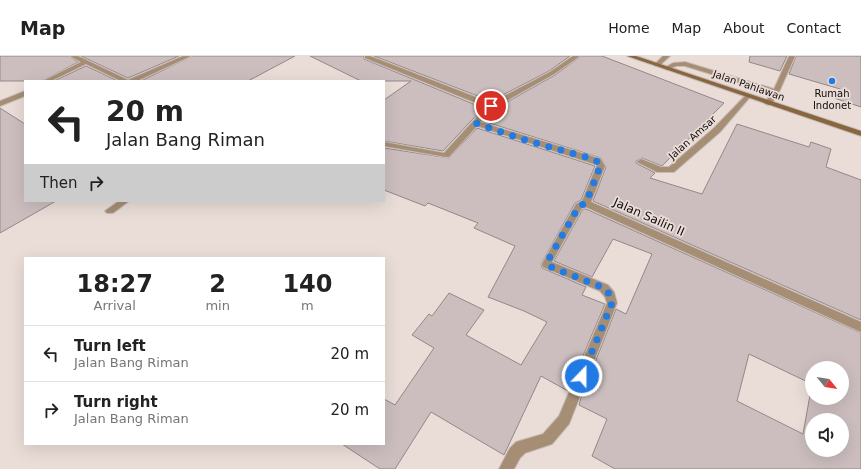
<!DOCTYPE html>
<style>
body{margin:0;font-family:"DejaVu Sans",sans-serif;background:#f2f2f2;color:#222;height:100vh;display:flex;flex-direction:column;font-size:15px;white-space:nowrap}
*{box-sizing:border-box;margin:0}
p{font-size:13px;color:#767676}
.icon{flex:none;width:22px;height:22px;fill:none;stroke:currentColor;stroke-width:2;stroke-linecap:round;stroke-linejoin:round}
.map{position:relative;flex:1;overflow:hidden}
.sheet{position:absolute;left:24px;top:201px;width:361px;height:188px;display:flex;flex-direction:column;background:#fff;border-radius:0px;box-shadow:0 4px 16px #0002}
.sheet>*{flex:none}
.top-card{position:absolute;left:24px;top:24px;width:361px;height:122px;border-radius:0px;box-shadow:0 4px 16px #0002;background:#fff;color:#222;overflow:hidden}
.needle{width:26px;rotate:120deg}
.tools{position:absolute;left:805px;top:305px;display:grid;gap:8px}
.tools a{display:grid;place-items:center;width:44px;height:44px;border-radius:50%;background:#fff;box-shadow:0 4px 16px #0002;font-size:20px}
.pin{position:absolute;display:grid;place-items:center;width:34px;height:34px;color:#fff;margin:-17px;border:2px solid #fff;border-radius:50%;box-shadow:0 1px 4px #0007}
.me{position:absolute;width:44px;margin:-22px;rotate:22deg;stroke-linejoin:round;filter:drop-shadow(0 0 3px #0008)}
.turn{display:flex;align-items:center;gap:14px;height:84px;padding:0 16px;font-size:18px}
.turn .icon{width:52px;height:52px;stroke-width:2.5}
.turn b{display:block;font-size:28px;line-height:34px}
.then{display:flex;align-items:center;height:38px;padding:0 16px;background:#0003;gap:8px;font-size:15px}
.eta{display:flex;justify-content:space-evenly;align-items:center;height:68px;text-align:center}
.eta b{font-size:24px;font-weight:600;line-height:28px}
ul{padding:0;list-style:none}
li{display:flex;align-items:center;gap:12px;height:56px;padding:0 16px;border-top:1px solid #e0e0e0}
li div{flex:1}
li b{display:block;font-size:15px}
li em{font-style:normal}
header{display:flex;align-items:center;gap:24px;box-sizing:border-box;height:56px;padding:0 20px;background:#fff;border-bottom:1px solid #e0e0e0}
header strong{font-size:19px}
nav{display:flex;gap:22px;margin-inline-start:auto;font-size:14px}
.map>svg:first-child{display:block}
</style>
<header>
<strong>Map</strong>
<nav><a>Home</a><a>Map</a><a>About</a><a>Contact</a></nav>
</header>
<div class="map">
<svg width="861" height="413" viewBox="0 0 861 413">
<rect width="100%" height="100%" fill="#eaddd8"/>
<g fill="#ccbebf" stroke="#948788" fill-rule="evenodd">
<polygon points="0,0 69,0 78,6 42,25 0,25"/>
<polygon points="81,0 179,0 128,22"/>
<polygon points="192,0 295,0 248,25 141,25"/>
<polygon points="310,0 364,0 364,3 483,52 443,95 384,85 384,44 411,25 361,25"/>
<polygon points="374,0 570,0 549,15 491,45"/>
<polygon points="581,0 602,0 724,47 662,110 642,102 636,105 636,107 655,117 650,122 702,138 737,68 809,91 811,86 831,93 826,111 861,124 861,264 593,145 606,111 601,102 483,65 495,53 555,19"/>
<polygon points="750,0 787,0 780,15 749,6"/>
<polygon points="796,0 861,0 861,51 834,42 840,33 789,18"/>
<polygon points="86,10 118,25 54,25"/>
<polygon points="0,52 25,68 25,145 56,145 0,177"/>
<polygon points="477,72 595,110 581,144 575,147 541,208 542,212 586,231 582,239 605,248 568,335 541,320 504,399 431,356 395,413 380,413 342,388 384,388 384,343 395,349 434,292 412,279 429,258 432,260 449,237 484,254 466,279 521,309 547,266 524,255 488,241 515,190 474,172 478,167 428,147 425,150 384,134 384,92 449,102"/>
<path d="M583,153H586L861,277V413H615L592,400L607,363L579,349L581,342L616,253L626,258L652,198L613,183L592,221L554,205ZM749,298L812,328L803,378L737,345ZM812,312H842V342H812ZM812,364H842V394H812Z"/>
</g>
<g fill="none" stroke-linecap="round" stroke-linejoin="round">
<g stroke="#c7bcb7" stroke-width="2">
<polygon id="service" points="789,0 795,0 779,36 771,49 768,49 764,47 772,37 685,10 676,10 667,14 664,12 673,7 685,6 774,33"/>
</g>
<g stroke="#c7bcb7" stroke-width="2">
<g id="minor">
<polygon points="70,0 78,0 128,24 183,0 191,0 137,25 121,25 86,8 51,25 43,25 81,6"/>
<polygon points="365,0 370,0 491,47 550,16 573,0 580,0 554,18 494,52 480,66 601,103 605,110 591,146 861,266 861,276 586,151 582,152 552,206 608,229 614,236 617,247 569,368 552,388 525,397 520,402 514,413 499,413 510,392 516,386 543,378 559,360 607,247 605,241 600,235 543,211 542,208 576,148 582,145 597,109 477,70 449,101 446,101 384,90 384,86 444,97 486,51 365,2"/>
<polygon points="663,0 670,0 659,10 655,10 655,8"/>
<polygon points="25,35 25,40 0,50 0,45"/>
<polygon points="748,38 751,40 750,41 720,76 674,116 657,116 637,106 641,103 661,111 669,111 714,72 746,39"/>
<polygon points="119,145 129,145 113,157 107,157 105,155"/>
</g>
</g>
<g stroke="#c7bcb7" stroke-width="2">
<polygon id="secondary" points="627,0 636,0 861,75 861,80"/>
</g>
<use href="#service" fill="#a68e75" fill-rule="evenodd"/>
<use href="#minor" fill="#a68e75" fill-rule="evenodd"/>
<use href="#secondary" fill="#886640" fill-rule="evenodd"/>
</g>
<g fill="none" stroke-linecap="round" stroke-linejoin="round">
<polyline stroke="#227be4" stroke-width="7" stroke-dasharray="0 12.6" points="491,50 475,67 525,84 593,103 601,108 586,147 579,150 547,206 551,211 604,232 610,239 612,247 582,320"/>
</g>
<circle fill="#227be4" stroke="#eaddd8" stroke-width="1.5" cx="832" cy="25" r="4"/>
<g text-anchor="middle" stroke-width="3.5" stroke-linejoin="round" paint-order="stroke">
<g font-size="10" fill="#100c0a" stroke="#eaddd8">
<text transform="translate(749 29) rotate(19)" y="4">Jalan Pahlawan</text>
<text transform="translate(692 81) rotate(-42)" y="4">Jalan Amsar</text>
</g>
<g font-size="10" fill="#100c0a" stroke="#eaddd8">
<text x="832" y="41">Rumah<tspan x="832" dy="12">Indonet</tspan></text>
</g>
<g font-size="12" fill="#100c0a" stroke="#eaddd8">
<text transform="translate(649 161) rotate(24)" y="4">Jalan Sailin II</text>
</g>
</g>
</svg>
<div class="tools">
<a><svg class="needle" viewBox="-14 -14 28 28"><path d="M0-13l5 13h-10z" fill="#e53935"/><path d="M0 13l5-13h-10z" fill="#767676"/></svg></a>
<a><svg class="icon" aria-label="sound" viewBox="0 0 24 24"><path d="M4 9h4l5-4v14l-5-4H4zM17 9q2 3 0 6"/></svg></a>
</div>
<div class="pin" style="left:491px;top:50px;background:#d93025"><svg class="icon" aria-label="arrive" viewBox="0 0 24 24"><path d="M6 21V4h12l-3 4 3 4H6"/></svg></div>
<svg class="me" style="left:582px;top:320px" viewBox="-20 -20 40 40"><circle r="17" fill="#227be4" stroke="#fff" stroke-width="3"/><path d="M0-11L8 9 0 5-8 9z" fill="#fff"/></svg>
<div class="top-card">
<div class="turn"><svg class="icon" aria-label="left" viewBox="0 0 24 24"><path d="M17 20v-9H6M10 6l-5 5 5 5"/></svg><div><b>20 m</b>Jalan Bang Riman</div></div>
<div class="then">Then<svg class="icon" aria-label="right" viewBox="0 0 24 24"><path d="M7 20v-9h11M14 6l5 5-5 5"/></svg></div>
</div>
<section class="sheet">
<div class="eta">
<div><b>18:27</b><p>Arrival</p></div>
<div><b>2</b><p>min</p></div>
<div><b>140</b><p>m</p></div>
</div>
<ul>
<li><svg class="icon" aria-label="left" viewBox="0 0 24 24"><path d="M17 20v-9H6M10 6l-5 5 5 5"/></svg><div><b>Turn left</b><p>Jalan Bang Riman</p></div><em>20 m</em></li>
<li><svg class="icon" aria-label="right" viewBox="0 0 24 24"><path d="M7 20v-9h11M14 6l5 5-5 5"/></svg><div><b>Turn right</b><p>Jalan Bang Riman</p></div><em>20 m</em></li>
</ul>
</section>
</div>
